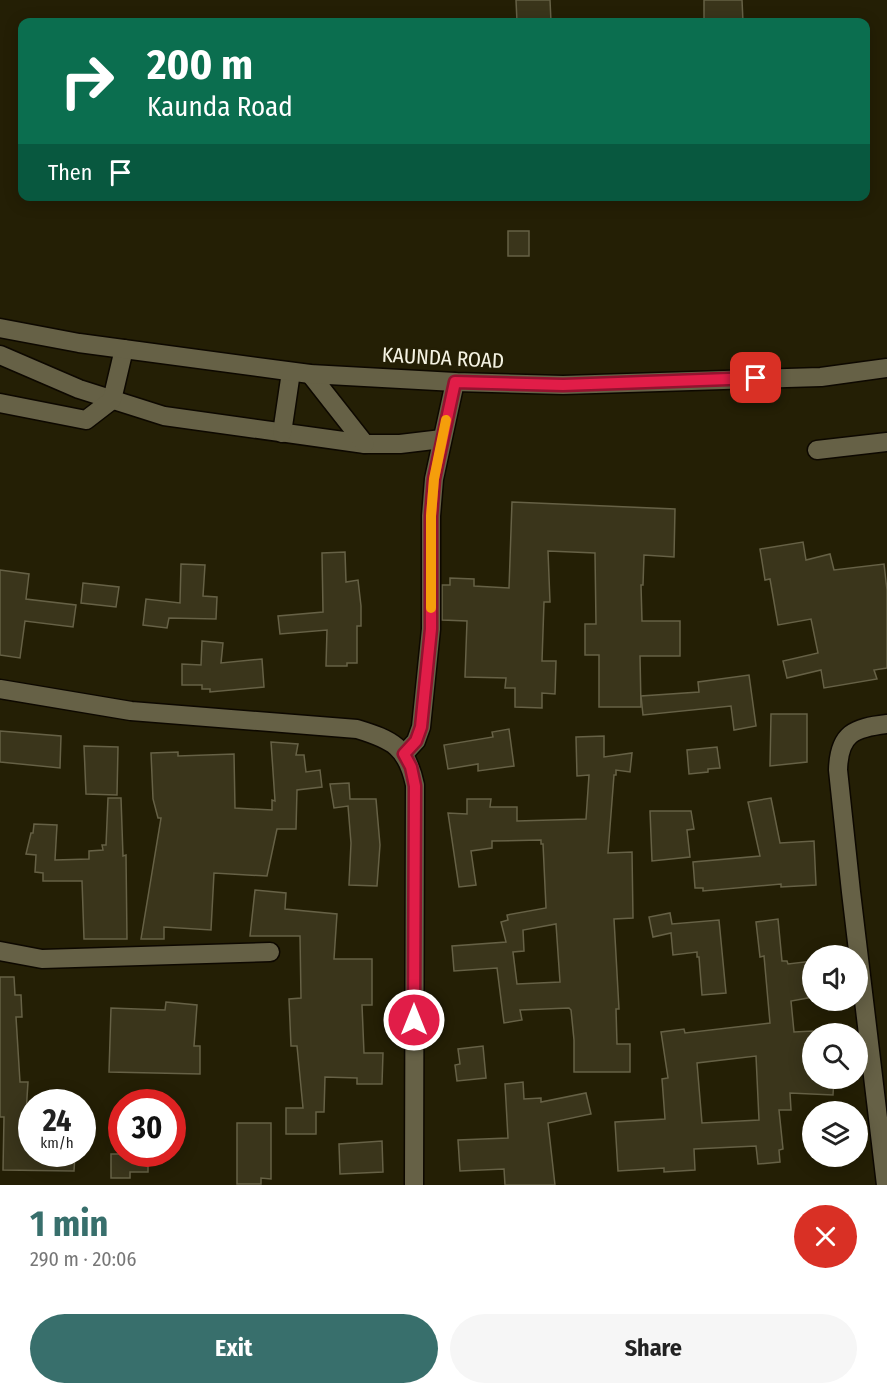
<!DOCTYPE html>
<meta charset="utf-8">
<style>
body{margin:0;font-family:"Fira Sans Condensed",sans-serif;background:#f6f6f6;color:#222;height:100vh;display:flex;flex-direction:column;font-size:22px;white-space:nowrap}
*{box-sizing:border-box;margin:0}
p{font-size:20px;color:#767676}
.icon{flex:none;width:33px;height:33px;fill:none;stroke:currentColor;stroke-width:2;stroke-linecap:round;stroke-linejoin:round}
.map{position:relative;height:1185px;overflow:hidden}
.panel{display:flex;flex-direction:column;background:#fff;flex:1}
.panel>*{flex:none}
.hud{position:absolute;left:18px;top:18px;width:852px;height:183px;border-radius:12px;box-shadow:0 3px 15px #0003;background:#0b6e4f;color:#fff;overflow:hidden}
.buttons{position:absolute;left:802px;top:945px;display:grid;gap:12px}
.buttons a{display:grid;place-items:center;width:66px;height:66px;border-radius:50%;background:#fff;box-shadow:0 3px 15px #0003;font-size:30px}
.speed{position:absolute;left:18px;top:1089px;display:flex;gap:12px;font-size:30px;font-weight:700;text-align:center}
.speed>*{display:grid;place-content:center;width:78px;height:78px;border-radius:50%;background:#fff;box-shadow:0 3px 15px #0003;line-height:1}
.speed small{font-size:15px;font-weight:400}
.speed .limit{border:9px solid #d22;background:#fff;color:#111}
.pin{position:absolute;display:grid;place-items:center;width:51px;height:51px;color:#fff;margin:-26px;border-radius:12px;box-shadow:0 3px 9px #0006}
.me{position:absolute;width:66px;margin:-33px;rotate:0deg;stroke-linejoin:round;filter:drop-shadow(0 0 4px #0008)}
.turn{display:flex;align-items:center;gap:21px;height:126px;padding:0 30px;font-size:27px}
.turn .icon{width:78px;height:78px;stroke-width:2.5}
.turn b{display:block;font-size:42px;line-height:51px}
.then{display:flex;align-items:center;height:57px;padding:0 30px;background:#0003;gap:12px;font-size:22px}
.round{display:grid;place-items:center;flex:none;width:63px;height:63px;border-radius:32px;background:#f6f6f6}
.overview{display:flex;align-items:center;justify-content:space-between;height:102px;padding:0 30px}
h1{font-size:36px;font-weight:700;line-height:45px;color:#386f6c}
.cta{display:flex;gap:12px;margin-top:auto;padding:12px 30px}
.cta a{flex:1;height:69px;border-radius:36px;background:#386f6c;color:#fff;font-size:24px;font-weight:700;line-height:69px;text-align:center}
.cta a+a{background:#f6f6f6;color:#222}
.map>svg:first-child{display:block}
</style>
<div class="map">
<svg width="887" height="1185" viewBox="0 0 887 1185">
<rect width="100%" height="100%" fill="#241f05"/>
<g fill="#3a351b" stroke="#666146" stroke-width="1.5" fill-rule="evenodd">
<polygon points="516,0 550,0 551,22 517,22"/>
<polygon points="704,0 742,0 743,22 704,22"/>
<rect x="508" y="231" width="21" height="25"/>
<polygon points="512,502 675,509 674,557 644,555 643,585 641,585 642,621 680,621 680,656 640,656 641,707 599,707 599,655 585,655 585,624 596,624 595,553 548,551 550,602 544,602 542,661 556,661 555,694 542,693 542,708 515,707 515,688 505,688 506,678 465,677 467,621 442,620 442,585 450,585 450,578 474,579 474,586 509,588"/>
<polygon points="803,542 806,560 830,554 834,570 884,564 887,590 887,668 874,670 877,679 824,688 821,670 787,678 783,661 818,653 811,619 778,625 770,579 765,580 760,549"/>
<polygon points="345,552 346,582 358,580 361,606 361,626 357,626 357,663 347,663 347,666 326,666 327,630 280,634 278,616 323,612 322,553"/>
<polygon points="181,564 205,565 203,596 217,597 216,619 169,618 167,628 143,625 146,599 180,603"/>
<polygon points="0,570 29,574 26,599 76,605 73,627 25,621 20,658 0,655"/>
<polygon points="83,583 119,587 116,607 81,603"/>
<polygon points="202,641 223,643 221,663 262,659 264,687 210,692 210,689 202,689 202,685 182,685 182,664 201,665"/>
<polygon points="749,675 756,726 734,730 731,706 643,715 641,696 699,692 698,682"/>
<polygon points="771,714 807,714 807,762 770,766"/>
<polygon points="509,729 514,766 478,771 478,764 448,769 444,745 493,737 492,732"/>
<polygon points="0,731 61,736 60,768 0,762"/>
<path d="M604,736V757L632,753L630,772L616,770V775H614L608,853L632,852L633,918L614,919L619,1009H616L617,1044H630V1072H574V1040L571,1010L569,1008L520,1010L522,1020L504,1023L497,968L454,971L452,946L506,942L501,922L508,920L507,915L546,908L543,844H541V840L492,841V848L471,851L476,885L459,887L448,813L467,814V799H491L490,807H517V821L586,819L589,775L577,776L576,737ZM556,924L560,982L517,984L513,952L524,951L523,930Z"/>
<polygon points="271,742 298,744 296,755 304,755 306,772 320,770 322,787 297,790 296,829 277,829 267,876 214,873 211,930 164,927 164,939 141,939 161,818 158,818 153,799 151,753 178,752 178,756 234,754 235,808 272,810 272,800 275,801"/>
<polygon points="84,746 118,747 117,795 86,794"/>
<polygon points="717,747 720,768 708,769 708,772 689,774 687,750"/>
<polygon points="349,783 350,799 376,799 380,845 377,886 349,885 351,843 348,806 334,808 330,784"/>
<polygon points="108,798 121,798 123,856 126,855 127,939 84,939 82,881 43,881 43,873 35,872 36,855 26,854 31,833 33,833 34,824 57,825 55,860 89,859 89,851 103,850 102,845 106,845"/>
<polygon points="771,798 780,843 814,841 816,885 781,887 781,884 703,891 703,888 695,888 693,862 760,856 748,802"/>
<polygon points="650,811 691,811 694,829 687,830 690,857 652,861"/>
<polygon points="255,890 286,893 285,909 337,914 334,959 372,959 372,1005 362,1005 364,1053 383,1053 382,1084 357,1084 357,1078 325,1077 324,1112 316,1112 316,1134 286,1134 286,1108 303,1108 297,1046 291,1046 289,999 301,998 300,936 250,936"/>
<polygon points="670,913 672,924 719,920 726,993 702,995 699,957 697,957 697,952 673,955 671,933 653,937 649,917"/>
<path d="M778,919L782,961H787L788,964L813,961V997L791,1001L794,1032L813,1031V1078H834L833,1095L790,1093L791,1110H779L783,1149L779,1150L780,1162L758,1164L756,1146L694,1149L695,1170L664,1172V1168L618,1171L615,1122L665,1119L662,1079L668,1078L661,1032L684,1029L685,1033L770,1023L764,956L760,957L756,922ZM756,1056L759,1120L702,1123L697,1063Z"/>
<polygon points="0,977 14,977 15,995 21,995 22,1017 16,1017 20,1082 28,1082 25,1130 32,1130 32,1154 75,1154 74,1171 3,1170 4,1117 0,1117"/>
<polygon points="166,1002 197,1005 194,1046 200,1046 200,1074 109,1072 111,1008 165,1010"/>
<polygon points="483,1046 486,1078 457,1081 455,1065 460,1064 458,1049"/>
<polygon points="523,1082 524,1099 541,1098 541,1102 586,1093 591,1114 548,1123 555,1185 505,1185 504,1169 460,1171 458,1140 508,1138 505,1084"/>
<polygon points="237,1123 271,1123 271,1179 261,1178 261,1184 237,1184"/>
<polygon points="382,1141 383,1172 340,1174 339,1144"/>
<polygon points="111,1154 148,1154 148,1172 130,1172 130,1178 111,1178"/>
</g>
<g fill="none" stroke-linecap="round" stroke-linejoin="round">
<g stroke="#0d0800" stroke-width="21">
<g id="street">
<polyline points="0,355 79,389 164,416 365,444 400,444 442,439"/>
<polyline points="310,374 365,444"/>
<polyline points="0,403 86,420 112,400 124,349"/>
<polyline points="282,433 291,372"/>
<polyline points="817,450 887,442"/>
<path d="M0,689L131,711L357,729C393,740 407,747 415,785L414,1185"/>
<polyline points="404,754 416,741 421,727 431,629 431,516 434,479 455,382"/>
<polyline points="0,951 42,959 270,952"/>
<path d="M886,1185L851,892L838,770C839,733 854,728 887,724"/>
</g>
</g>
<g stroke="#0d0800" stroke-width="21">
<polyline id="secondary" points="0,328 79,343 310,374 455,382 563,385 821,377 887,368"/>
</g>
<use href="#street" stroke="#666146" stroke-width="18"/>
<use href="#secondary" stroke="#666146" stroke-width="18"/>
</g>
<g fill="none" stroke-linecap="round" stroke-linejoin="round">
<g stroke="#92132f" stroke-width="15">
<polyline id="route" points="414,1020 415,786 411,767 404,754 416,741 421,727 431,629 431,516 434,479 455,382 563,385 756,378"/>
</g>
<use href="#route" stroke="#e11d48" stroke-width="10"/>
<polyline stroke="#f59e0b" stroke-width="10" points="431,608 431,516 434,479 446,420"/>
</g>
<g text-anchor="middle" stroke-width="5" stroke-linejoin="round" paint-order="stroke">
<g font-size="21" fill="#f5f3e3" stroke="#241f05">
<text transform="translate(443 358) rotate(3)" y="7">KAUNDA ROAD</text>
</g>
</g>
</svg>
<div class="buttons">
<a><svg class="icon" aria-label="sound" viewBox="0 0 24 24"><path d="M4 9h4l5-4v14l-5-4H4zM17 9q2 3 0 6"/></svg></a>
<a><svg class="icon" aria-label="search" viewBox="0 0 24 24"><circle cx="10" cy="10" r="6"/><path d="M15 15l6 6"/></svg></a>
<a><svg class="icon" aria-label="layers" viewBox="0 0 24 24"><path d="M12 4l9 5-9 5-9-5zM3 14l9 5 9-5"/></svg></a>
</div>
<div class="speed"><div>24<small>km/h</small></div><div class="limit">30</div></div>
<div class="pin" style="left:756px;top:378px;background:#d93025"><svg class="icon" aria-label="arrive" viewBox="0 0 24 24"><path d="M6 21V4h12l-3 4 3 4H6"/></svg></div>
<svg class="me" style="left:414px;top:1020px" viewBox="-20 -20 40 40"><circle r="17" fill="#e11d48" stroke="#fff" stroke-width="3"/><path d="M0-11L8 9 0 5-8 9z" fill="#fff"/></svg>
<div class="hud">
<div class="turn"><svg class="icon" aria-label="right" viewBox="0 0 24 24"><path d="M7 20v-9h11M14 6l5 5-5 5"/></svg><div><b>200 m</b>Kaunda Road</div></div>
<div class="then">Then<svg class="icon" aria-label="arrive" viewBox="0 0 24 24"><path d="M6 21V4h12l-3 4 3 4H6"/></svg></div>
</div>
</div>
<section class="panel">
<div class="overview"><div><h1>1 min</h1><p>290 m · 20:06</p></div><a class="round" style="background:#d93025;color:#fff"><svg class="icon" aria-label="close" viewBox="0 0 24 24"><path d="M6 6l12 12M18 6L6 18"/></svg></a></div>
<div class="cta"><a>Exit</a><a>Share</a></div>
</section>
